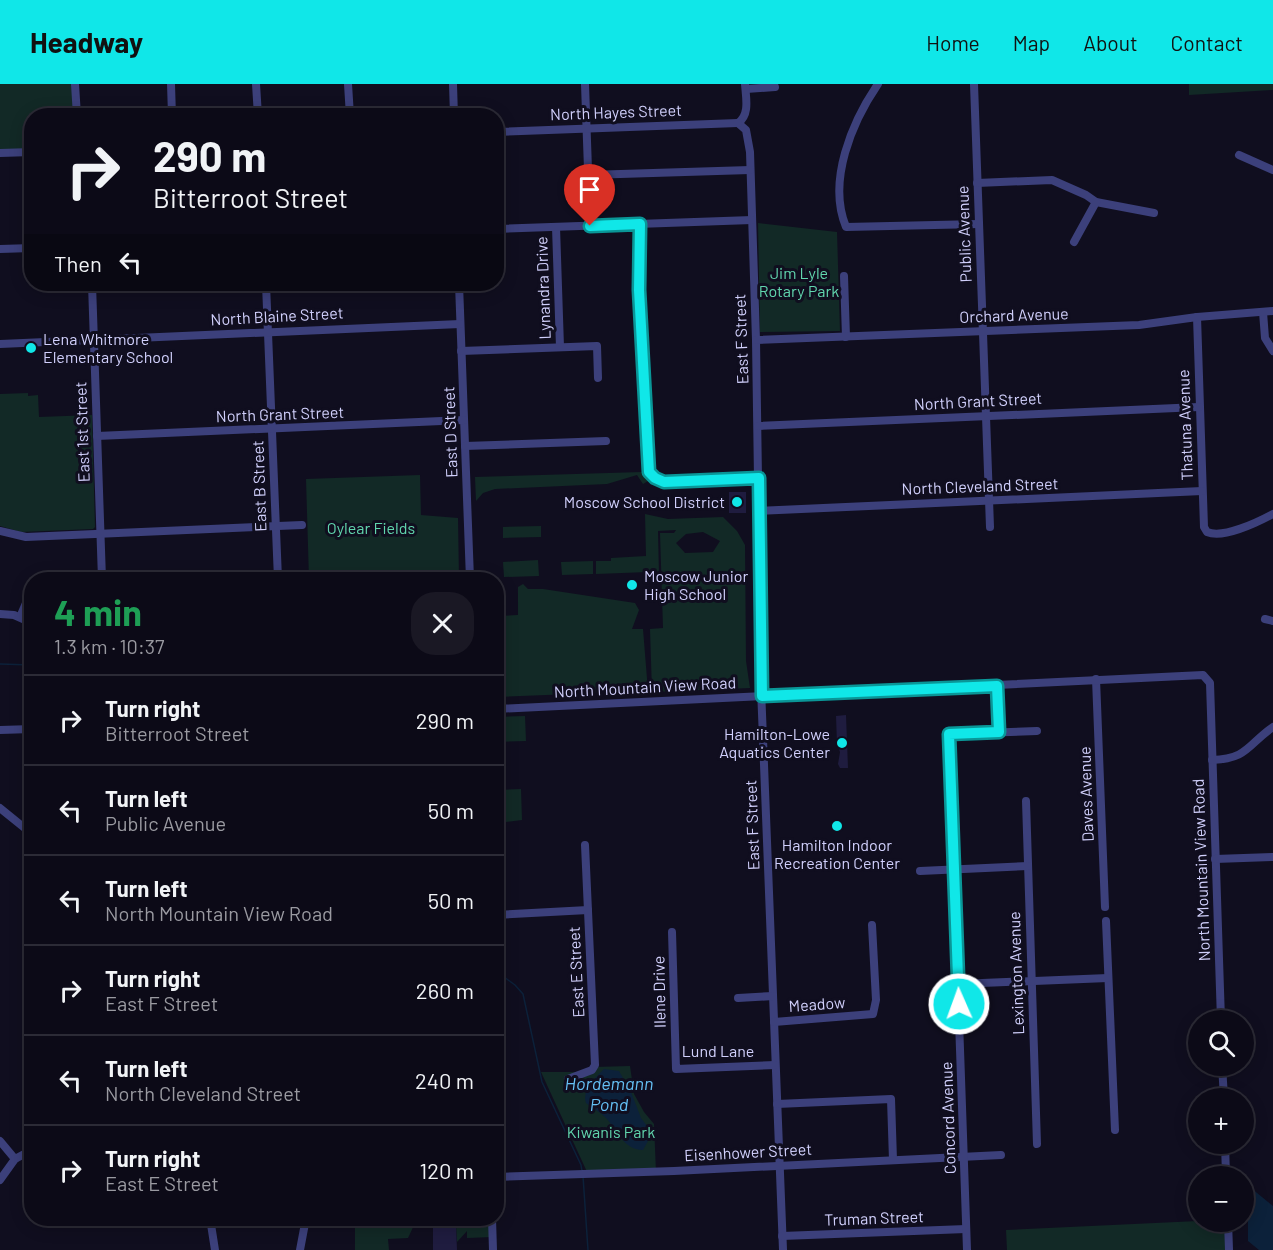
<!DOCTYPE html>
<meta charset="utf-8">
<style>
body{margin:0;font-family:Barlow,sans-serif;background:#1a1824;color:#f1f3f6;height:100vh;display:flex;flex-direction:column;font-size:22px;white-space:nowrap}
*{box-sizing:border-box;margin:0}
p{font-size:20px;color:#9a9aa1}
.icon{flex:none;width:33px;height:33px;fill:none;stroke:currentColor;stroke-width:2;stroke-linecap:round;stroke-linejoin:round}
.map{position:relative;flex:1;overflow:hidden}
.drawer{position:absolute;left:24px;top:488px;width:480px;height:654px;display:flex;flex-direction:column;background:#0c0a17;border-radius:24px;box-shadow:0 3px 15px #0003,0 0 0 2px #2c2b36}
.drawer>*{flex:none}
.hud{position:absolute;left:24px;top:24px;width:480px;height:183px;border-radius:24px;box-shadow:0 3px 15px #0003,0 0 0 2px #2c2b36;background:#0c0a17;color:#f1f3f6;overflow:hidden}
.controls{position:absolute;left:1188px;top:926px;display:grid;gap:12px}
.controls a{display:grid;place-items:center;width:66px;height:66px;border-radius:50%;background:#0c0a17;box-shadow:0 3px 15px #0003,0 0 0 2px #2c2b36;font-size:30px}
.pin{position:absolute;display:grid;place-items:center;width:51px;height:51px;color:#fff;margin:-62px -26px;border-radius:50% 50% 50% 0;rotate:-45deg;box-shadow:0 0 6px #0007}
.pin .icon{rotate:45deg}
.me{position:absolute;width:66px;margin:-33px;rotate:358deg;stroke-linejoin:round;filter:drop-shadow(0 0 4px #0008)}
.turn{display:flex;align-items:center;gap:21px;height:126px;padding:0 30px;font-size:27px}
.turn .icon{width:78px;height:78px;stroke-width:2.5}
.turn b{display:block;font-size:42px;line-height:51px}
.then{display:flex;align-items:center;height:57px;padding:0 30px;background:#0003;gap:12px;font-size:22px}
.round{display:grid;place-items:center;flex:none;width:63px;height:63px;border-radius:24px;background:#1a1824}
.headline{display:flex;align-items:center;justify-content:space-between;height:102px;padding:0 30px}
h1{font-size:36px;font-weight:700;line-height:45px;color:#1e9e55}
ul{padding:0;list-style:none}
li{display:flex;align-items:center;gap:18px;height:90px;padding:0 30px;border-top:2px solid #2c2b36}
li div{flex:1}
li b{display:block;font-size:22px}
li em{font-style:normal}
header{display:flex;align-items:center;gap:36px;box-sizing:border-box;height:84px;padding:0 30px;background:#10e7e8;color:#111}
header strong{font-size:28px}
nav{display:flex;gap:33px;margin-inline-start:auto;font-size:21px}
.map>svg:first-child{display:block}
</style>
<header>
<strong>Headway</strong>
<nav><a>Home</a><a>Map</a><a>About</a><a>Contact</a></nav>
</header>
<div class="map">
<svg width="1273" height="1166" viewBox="0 0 1273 1166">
<rect width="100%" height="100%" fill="#100e1f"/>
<g fill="#122926" fill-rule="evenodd">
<polygon points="0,0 75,0 77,31 32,32 31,68 0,69"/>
<polygon points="1189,0 1273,0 1273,6 1189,11"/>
<polygon points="758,139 837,148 840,247 760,248"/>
<polygon points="28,309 28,312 38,311 39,333 92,331 95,443 93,445 21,448 0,442 0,310"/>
<polygon points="642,388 648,397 643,400 637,391 607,400 495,405 483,409 476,417 475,393"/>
<polygon points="420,391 421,431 458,434 459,495 309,495 306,395"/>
<path d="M645,430L668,435L723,433L737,447L745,461L746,577L750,604L652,608L650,545L663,544L660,449H674L676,446L658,447L659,491L648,492V488L596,490V477H611V474L646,472ZM703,448L720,457L713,468L685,469L676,459L686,450Z"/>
<polygon points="541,442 541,453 503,454 503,443"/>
<polygon points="538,476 539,492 504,493 503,478"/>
<polygon points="593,477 593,490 562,491 561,478"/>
<polygon points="523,500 528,505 543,505 635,519 639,526 632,545 643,545 648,607 497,613 497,532 518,531 518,503"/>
<polygon points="525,632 526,657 497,658 497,650 504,649 503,642 497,642 497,633"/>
<polygon points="521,705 522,736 497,739 497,726 506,725 506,716 497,716 497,706"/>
<polygon points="630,982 634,1010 644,1028 654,1040 656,1088 588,1090 541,988 586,988 594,983"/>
<polygon points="355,1134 423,1134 415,1139 408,1154 388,1155 389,1166 355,1166"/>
<polygon points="424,1134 492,1134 492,1153 467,1154 467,1147 457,1158 456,1141 433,1142"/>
<polygon points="1198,1137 1228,1137 1229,1166 1007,1166 1006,1146"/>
</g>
<g fill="#0c213a">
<path d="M604,985L619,987L631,1008L641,1034L647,1042L648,1057L643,1066C623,1066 617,1045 605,1033C600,1028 592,1024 586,1019C582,1005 595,994 604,985Z"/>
<polygon points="1251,1104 1273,1122 1273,1166 1259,1166 1248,1157 1248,1129 1244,1109"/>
</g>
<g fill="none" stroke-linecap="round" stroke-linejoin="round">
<g stroke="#0c213a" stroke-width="1.5">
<polyline points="0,580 32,581"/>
<polyline points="496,887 515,901 523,910 542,998 581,1081 582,1087"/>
<polyline points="583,1092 588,1166"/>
</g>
</g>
<g fill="#1f1c3f">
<rect x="729" y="408" width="17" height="21"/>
<polygon points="846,631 848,684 840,684 838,680 840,668 837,660 836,632"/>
<polygon points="456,1141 457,1166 433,1166 433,1142"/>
</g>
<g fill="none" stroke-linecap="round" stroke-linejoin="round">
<g stroke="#3c407b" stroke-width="8">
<polyline points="75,0 77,32"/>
<polyline points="171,0 172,32"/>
<polyline points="256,0 258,32"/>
<polyline points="348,0 350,32"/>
<polyline points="453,0 454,32"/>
<polyline points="585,0 590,142"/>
<path d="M878,0C852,38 827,97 846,143L979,140"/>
<polyline points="974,0 990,443"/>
<polyline points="746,5 775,3"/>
<polyline points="738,39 746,46 750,68 756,256 761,604 783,1166"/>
<path d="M738,39C750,31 746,14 745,0"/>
<polyline points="496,48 738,39"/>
<polyline points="0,69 32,68"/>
<polyline points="1239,71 1273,86"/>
<polyline points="588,91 750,86"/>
<polyline points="977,99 1052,96 1086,111 1096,118 1154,129"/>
<polyline points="640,140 639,206 649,388 655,394 664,398 759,394"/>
<polyline points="556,143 560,263"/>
<polyline points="496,145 752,136"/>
<polyline points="1074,158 1096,118"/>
<polyline points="0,165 32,164"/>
<polyline points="844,192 846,253"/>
<polyline points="92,200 102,495"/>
<polyline points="266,200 278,495"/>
<polyline points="459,200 470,495"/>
<polyline points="1263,228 1265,254 1273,267"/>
<path d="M1197,233L1204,443L1207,448C1223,455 1258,438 1273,430"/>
<polyline points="756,256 1139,241 1197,233 1273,227"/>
<polyline points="0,260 460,240"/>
<polyline points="461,267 597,262 598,294"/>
<polyline points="758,342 1199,323"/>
<polyline points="97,352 464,336"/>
<polyline points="465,362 606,357"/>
<polyline points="759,427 1202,407"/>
<polyline points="0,447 26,453 302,441"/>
<polyline points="0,530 14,531 32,539"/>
<polyline points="20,533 26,519"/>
<polyline points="1265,535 1273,537"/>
<polyline points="1096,595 1105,823"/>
<polyline points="997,602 999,648"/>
<polyline points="496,625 1203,591 1210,599 1221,936"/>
<polyline points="0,646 32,645"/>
<path d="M1212,676C1248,675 1248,660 1273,643"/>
<polyline points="1026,717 1037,1060"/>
<polyline points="0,724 32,750"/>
<polyline points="1215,775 1273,773"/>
<polyline points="920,787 1028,782"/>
<polyline points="496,831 588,826"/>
<polyline points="1106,837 1115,1046"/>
<polyline points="672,848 676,985 775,981"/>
<polyline points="958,900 1108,894"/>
<polyline points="738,914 773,912"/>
<polyline points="774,938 873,930 876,916 872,841"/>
<polyline points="1222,981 1224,1014"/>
<polyline points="568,995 592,986 595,981 585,761"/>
<polyline points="777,1020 891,1015 893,1076"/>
<polyline points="0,1057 15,1075"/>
<polyline points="1225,1059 1226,1092"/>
<polyline points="496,1093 674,1087 1001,1071"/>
<polyline points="0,1096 15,1075 28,1068"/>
<polyline points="210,1134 215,1166"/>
<polyline points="492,1134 493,1166"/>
<polyline points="1228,1137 1229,1166"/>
<polyline points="782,1152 966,1145"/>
<polyline points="300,1166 306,1134"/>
<polyline points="967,1166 949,650 1037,647"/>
</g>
</g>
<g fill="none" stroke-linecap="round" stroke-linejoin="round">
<g stroke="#0a9697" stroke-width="15">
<polyline id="route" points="590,142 640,140 639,206 649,388 655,394 664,398 759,394 762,612 997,602 999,648 949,650 959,920"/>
</g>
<use href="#route" stroke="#10e7e8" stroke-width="10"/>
</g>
<g fill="#10e7e8" stroke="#100e1f" stroke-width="2">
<circle cx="31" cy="264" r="6"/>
<circle cx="737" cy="418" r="6"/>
<circle cx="632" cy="501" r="6"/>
<circle cx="842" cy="659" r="6"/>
<circle cx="837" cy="742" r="6"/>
</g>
<g text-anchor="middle" stroke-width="6" stroke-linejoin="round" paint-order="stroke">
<g font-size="16" fill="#d1d0fc" stroke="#100e1f">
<text transform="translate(616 28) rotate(-2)" y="6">North Hayes Street</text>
<text transform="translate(964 150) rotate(-92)" y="6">Public Avenue</text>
<text transform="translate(543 204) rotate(-92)" y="6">Lynandra Drive</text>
<text transform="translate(1014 231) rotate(-2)" y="6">Orchard Avenue</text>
<text transform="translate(277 232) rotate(-3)" y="6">North Blaine Street</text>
<text transform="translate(741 255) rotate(-92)" y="6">East F Street</text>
<text transform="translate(978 317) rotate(-3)" y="6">North Grant Street</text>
<text transform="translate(280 330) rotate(-2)" y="6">North Grant Street</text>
<text transform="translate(1185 341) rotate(-92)" y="6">Thatuna Avenue</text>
<text transform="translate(82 348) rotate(-92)" y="6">East 1st Street</text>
<text transform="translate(450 348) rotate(-92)" y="6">East D Street</text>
<text transform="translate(259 402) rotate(-92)" y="6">East B Street</text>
<text transform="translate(980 402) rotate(-2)" y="6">North Cleveland Street</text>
<text transform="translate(645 603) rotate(-3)" y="6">North Mountain View Road</text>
<text transform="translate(1086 710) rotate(-92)" y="6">Daves Avenue</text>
<text transform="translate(752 741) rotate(-92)" y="6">East F Street</text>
<text transform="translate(1201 786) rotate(-92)" y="6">North Mountain View Road</text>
<text transform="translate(576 888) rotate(-93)" y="6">East E Street</text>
<text transform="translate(1016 889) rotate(-92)" y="6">Lexington Avenue</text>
<text transform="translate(659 908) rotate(-91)" y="6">Ilene Drive</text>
<text transform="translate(817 920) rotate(-4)" y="6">Meadow</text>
<text x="718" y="973">Lund Lane</text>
<text transform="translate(948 1034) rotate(-92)" y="6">Concord Avenue</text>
<text transform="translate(748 1068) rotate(-3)" y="6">Eisenhower Street</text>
<text transform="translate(874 1134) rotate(-2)" y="6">Truman Street</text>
</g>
<g font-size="16" fill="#61d6ae" stroke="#100e1f">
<text x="799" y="195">Jim Lyle<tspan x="799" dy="18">Rotary Park</tspan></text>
<text x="371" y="450">Oylear Fields</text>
<text x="611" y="1054">Kiwanis Park</text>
</g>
<g font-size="16" fill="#d1d0fc" stroke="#100e1f" text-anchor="start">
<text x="43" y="261">Lena Whitmore<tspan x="43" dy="18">Elementary School</tspan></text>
<text x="725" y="424" text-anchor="end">Moscow School District</text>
<text x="644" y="498">Moscow Junior<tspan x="644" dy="18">High School</tspan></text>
<text x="830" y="656" text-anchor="end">Hamilton-Lowe<tspan x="830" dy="18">Aquatics Center</tspan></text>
<text x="837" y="767" text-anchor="middle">Hamilton Indoor<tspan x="837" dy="18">Recreation Center</tspan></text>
</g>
<g font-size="18" font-style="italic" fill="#65c0f5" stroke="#100e1f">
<text x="609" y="1006">Hordemann<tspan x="609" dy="21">Pond</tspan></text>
</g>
</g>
</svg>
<div class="controls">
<a><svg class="icon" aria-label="search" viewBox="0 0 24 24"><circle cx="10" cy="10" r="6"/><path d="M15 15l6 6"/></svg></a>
<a>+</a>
<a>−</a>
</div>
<div class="pin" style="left:590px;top:142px;background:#d93025"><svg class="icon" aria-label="arrive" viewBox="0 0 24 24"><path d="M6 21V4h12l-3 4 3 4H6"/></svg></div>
<svg class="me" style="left:959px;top:920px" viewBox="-20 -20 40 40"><circle r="17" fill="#10e7e8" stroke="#fff" stroke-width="3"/><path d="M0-11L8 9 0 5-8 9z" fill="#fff"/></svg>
<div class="hud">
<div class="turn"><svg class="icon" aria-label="right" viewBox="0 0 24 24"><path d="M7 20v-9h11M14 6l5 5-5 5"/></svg><div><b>290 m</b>Bitterroot Street</div></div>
<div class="then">Then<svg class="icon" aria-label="left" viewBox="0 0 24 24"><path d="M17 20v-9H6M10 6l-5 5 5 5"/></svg></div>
</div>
<section class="drawer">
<div class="headline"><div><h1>4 min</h1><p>1.3 km · 10:37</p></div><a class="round"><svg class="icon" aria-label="close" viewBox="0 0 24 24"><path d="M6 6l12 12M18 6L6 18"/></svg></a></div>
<ul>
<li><svg class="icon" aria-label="right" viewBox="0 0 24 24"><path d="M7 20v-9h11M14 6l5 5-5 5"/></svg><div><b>Turn right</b><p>Bitterroot Street</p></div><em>290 m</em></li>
<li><svg class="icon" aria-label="left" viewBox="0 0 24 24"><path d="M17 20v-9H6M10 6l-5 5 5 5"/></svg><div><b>Turn left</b><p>Public Avenue</p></div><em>50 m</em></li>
<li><svg class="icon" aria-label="left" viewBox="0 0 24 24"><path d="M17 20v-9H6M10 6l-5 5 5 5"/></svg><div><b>Turn left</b><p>North Mountain View Road</p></div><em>50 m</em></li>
<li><svg class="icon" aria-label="right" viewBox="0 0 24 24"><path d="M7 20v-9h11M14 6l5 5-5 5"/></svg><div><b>Turn right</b><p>East F Street</p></div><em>260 m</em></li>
<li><svg class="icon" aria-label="left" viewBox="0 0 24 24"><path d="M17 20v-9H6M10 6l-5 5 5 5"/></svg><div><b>Turn left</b><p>North Cleveland Street</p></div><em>240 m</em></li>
<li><svg class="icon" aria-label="right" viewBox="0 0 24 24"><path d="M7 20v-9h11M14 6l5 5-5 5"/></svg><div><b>Turn right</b><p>East E Street</p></div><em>120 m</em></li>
</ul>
</section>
</div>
